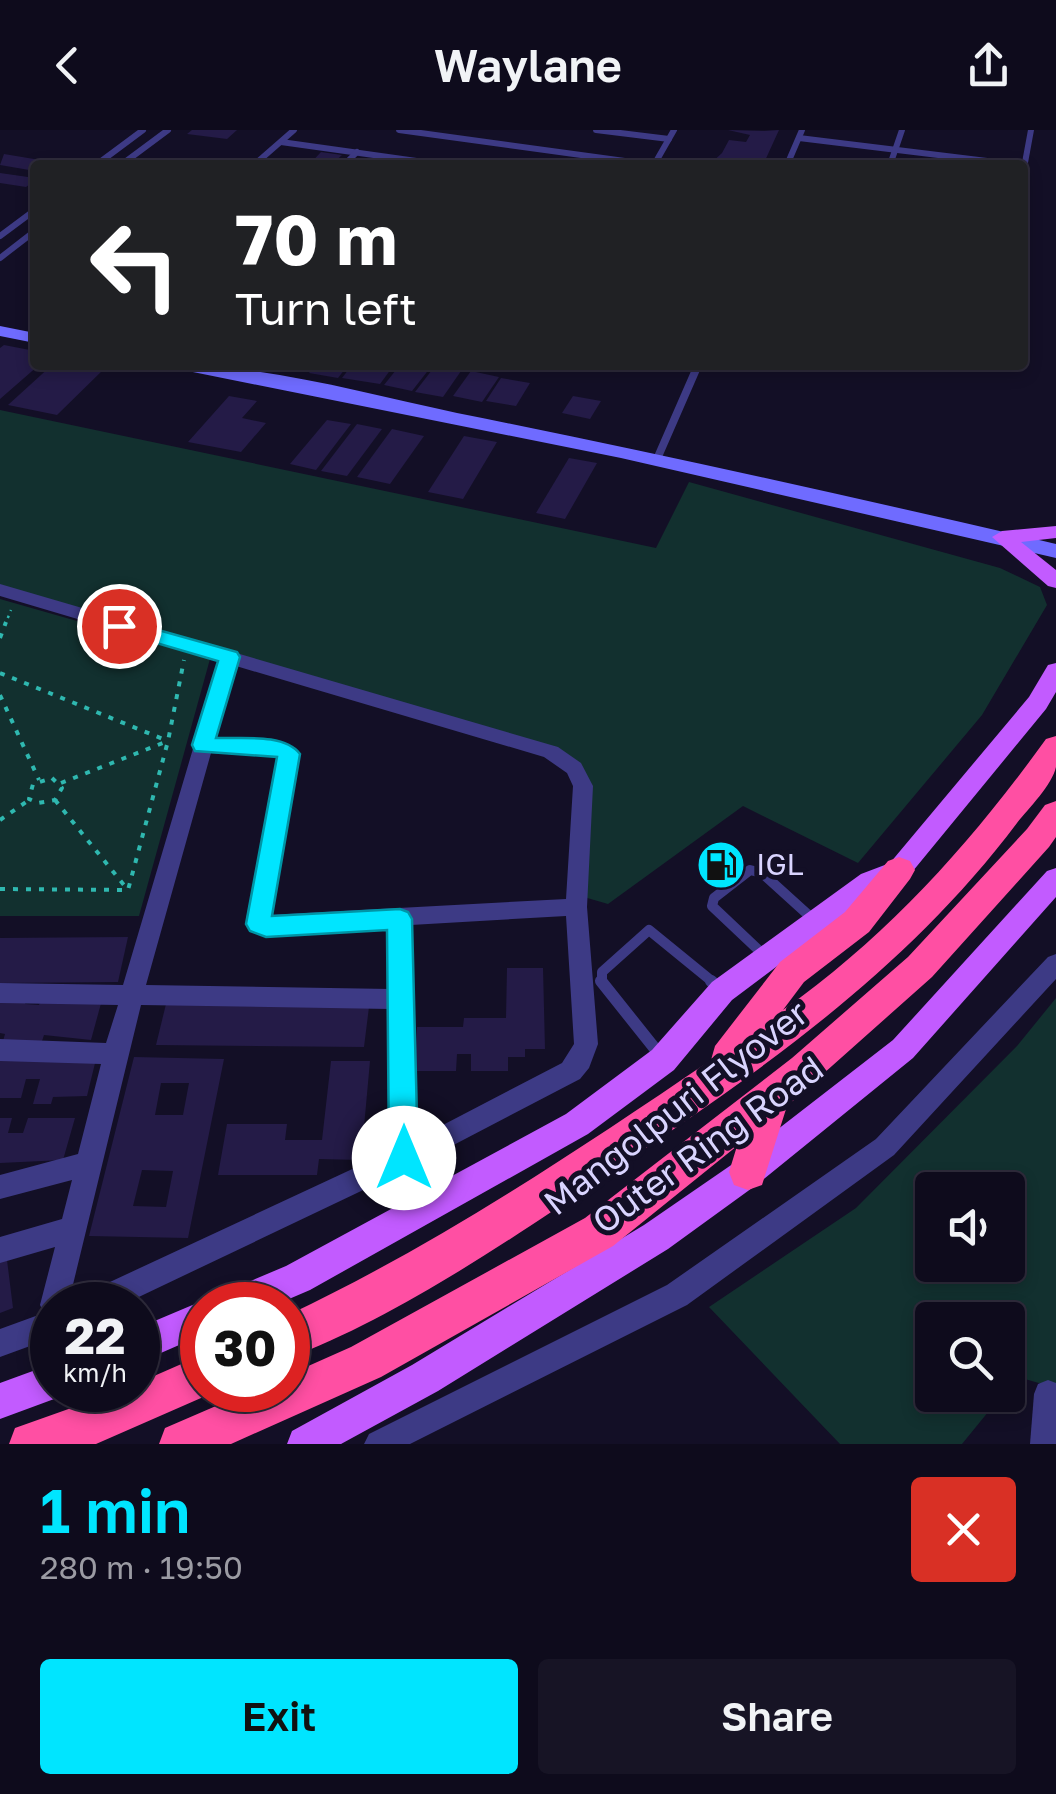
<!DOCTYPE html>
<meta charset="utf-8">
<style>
body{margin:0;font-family:"Golos Text",sans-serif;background:#171425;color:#f1f3f6;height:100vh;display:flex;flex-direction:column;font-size:38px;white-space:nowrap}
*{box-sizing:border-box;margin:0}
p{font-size:32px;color:#9b9ba3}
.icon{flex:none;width:55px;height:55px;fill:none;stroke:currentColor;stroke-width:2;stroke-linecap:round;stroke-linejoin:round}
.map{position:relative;height:1314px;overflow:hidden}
.details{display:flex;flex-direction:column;background:#0e0b1c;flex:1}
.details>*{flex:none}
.banner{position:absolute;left:30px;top:30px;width:998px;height:210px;border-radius:10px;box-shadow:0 5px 15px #0003,0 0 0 2px #2e2b3b;background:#202124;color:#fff;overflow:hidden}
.fabs{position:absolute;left:915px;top:1042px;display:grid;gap:20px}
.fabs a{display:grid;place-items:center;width:110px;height:110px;border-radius:10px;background:#0e0b1c;box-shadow:0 5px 15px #0003,0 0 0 2px #2e2b3b;font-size:50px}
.speed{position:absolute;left:30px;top:1152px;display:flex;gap:20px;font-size:50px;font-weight:700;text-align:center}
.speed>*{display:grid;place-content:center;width:130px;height:130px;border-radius:50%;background:#0e0b1c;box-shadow:0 5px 15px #0003,0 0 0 2px #2e2b3b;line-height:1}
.speed small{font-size:25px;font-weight:400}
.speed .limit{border:15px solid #d22;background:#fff;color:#111}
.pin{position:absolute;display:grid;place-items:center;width:85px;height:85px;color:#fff;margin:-42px;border:5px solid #fff;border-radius:50%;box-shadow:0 2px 10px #0007}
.me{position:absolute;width:110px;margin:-55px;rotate:0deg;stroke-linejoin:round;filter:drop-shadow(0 0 8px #0008)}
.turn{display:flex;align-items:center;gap:35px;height:210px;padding:0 40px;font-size:45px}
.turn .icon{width:130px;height:130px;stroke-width:2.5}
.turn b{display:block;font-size:70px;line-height:85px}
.round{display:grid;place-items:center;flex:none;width:105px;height:105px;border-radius:10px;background:#171425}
.headline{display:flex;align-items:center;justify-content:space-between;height:170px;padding:0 40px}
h1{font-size:60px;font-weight:600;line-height:75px;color:#00e5ff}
.cta{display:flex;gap:20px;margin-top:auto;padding:20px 40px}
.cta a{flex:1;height:115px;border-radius:10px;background:#00e5ff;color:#111;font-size:40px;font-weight:600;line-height:115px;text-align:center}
.cta a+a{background:#171425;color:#f1f3f6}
header{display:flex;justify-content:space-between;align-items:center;height:130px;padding:0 40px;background:#0e0b1c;font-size:45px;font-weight:600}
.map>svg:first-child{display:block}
</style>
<header><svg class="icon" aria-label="back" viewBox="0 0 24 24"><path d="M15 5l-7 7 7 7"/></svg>Waylane<svg class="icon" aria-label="share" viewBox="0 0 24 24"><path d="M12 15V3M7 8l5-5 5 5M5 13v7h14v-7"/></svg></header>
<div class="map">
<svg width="1056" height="1314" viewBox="0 0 1056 1314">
<rect width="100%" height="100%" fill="#130f26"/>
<g fill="#12302f" fill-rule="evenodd">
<polygon points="0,280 656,418 689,352 1000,438 1040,457 1047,475 982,585 858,733 743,676 608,774 577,765 579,636 0,456"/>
<polygon points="0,469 210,529 139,786 0,786"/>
<path d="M1056,868V1258L1018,1247L1008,1258V1190H932V1265H1002L962,1314H840L709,1177L856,1078L1017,916ZM932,1060H1008V1135H932Z"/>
</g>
<g fill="#241b47" fill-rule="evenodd">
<polygon points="192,0 237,0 227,9 187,4"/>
<polygon points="728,0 764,1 779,0 763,35 709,35 722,23 729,10 746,12 750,5"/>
<polygon points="321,22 342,25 331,35 309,35"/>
<polygon points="4,24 58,33 58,35 35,35 35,41 0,35"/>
<polygon points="0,43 35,48 35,50 26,57 0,53"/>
<polygon points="4,215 35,221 35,235 39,235 0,269 0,218"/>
<polygon points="52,235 107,236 57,285 8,275"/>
<polygon points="315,235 348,235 338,248 309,243"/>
<polygon points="352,235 394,235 380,254 342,248"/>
<polygon points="400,235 417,235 430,238 412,261 384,255"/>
<polygon points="435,236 461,241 443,267 415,262"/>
<polygon points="471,241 499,247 482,272 453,266"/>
<polygon points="501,248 530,253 516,276 486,271"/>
<polygon points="229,266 257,271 242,288 266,293 241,322 188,312"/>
<polygon points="573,266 601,271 590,289 562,283"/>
<polygon points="327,290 351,294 316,340 290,334"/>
<polygon points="357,294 382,299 347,346 321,341"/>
<polygon points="392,299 424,306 390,354 357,347"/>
<polygon points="464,306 497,312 463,369 428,362"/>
<polygon points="569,328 597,333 565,389 536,383"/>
<polygon points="128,807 118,852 0,853 0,808"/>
<polygon points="507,838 543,838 545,919 525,919 525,927 508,927 508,941 471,941 471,924 457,924 456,941 415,941 417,897 463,897 464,888 506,888"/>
<polygon points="0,865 29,865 25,874 39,875 42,865 103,866 91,910 44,905 42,911 3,911 5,904 0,903"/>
<polygon points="166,874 369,877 364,917 156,915"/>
<polygon points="97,925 87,966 53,967 51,974 33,974 40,949 26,949 21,968 0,968 0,926"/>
<path d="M134,927L224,929L188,1108L89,1106ZM161,953H189L183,985H155ZM142,1040L173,1041L166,1077L133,1076Z"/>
<polygon points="331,931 370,931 361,1030 319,1029 317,1045 218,1045 227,994 287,994 285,1010 322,1010"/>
<polygon points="0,988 12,988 8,1003 23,1003 28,988 75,988 63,1030 0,1033"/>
<polygon points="6,1122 13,1178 0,1183 0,1125"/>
</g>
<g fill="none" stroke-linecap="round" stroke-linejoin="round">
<polyline stroke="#2fb8b0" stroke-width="2.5" stroke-dasharray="2.5 5" stroke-linecap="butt" points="5,495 11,480"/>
<g stroke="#2fb8b0" stroke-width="4" stroke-dasharray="5 8" stroke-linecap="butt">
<polyline points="0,508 6,492"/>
<polyline points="0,543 168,611"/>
<polyline points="0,565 39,650"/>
<polygon points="52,648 62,658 55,670 38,673 29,669 33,654"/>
<polyline points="61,653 168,611"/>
<polyline points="55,670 128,760"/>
<polyline points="0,690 29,670"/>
<polyline points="0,759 128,760 168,611 184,530"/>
</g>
<g stroke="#3d3a85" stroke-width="6">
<polyline points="399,0 654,35"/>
<polyline points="596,0 669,9"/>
<polyline points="799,8 1020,35"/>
<polyline points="281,12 445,35"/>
<polyline points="96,35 143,0"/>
<polyline points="121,35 168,0"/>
<polyline points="254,35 294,0"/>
<polyline points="344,35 357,22"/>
<polyline points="654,35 674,0"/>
<polyline points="787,35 802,0"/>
<polyline points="890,35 902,0"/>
<polyline points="1022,49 1031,0"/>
<polyline points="0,106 35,80"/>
<polyline points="0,128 35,101"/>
</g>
<g stroke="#3d3a85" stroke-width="8">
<polyline points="680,235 697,238"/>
<polyline points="657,329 698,235"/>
</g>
<g stroke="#3d3a85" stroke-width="10">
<polyline points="766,827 712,776 714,768 750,740 762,743 815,791"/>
<polyline points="602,853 602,842 649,800 714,853"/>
</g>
<g stroke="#3d3a85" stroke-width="12">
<polyline points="601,851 660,925"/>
<polyline points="711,851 722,860"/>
</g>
<g fill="#3d3a85" fill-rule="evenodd">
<path d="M0,454L558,617L581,633L593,656L587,777L598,914L589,938L580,949L421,1032L446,1076L442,1085L433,1089L424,1085L399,1043L122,1175H78L82,1165L391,1021L390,879L141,875L68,1175H52V1208L0,1227V1199L44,1183L40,1175L55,1117L0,1133V1107L62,1089L72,1050L0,1069V1045L78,1024L101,934L0,931V909L106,913L118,875L0,873V853L123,855L219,531L0,466ZM236,536L544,627L567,643L573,656L566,769L269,785L299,624C282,604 240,610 215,609ZM211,623L279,627L246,789L253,801L261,804L389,797L390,859L146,855ZM566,786L574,914L562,933L416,1009L411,795Z"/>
<polygon points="1056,824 1056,849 894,1025 687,1175 410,1314 364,1314 369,1304 667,1155 876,1009 1048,827"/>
<polygon points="1048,1250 1056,1253 1056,1314 1030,1314 1034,1264 1038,1254"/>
</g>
<g fill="#6f6bff" fill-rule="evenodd">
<polygon points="0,196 35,203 35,213 0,206"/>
<path d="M174,235C266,235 367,264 457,283C658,323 857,368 1056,414V428L621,328L183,240Z"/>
</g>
<g fill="#c25bff" fill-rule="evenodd">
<polygon points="1056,396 1056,408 1021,412 1056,440 1056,458 1048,456 992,407 1002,401"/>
<polygon points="1056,533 1056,562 1046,579 908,747 879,760 732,870 674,940 588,1004 310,1160 275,1175 217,1175 222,1163 286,1136 566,984 652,920 712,852 861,744 890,733 1029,567 1048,535"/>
<polygon points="1056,738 1056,767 913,928 759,1053 668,1119 438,1261 341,1314 287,1314 292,1301 412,1235 644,1095 737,1031 893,910 1047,741"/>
<polygon points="202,1171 212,1175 202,1175 202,1205 138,1233 138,1198"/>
<polygon points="52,1234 52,1260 66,1260 65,1265 0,1289 0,1253"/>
</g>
<g fill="#ff4fa3" fill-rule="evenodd">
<path d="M1056,606C1056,616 1056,627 1056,637C1052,655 1029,678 1017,693C902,846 749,949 591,1055C503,1115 387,1192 288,1228V1185C438,1114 574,1023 711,930L715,916L780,832L845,782L888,731L899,727L910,731L915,740L910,749L869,802L804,852L783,880C888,806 971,713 1046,609Z"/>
<polygon points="1056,671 1056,707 1049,717 932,847 787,976 762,1055 748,1060 734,1055 729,1042 737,1016 613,1116 381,1247 231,1314 159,1314 165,1298 253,1260 288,1260 288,1245 351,1217 585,1088 792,928 908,827 1027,699 1045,675"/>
<polygon points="202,1225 202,1260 217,1261 96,1314 9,1314 15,1298 122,1260 138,1260 138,1253"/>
</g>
</g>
<path fill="#00e5ff" stroke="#0095a6" stroke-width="2.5" d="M119,489L237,522L240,527L216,608C241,609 284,603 300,624L272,786L400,779L408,782L412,789L418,1028L414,1037L404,1041L393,1037L389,1028L387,800L266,807L250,801L246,794L277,627L195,621L192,615L218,531L112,500L109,496Z"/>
<defs>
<g id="fuel-disc" transform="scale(2.5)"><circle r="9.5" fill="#00e5ff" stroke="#130f26"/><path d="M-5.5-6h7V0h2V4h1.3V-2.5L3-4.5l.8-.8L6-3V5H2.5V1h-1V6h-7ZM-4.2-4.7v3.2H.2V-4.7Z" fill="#111"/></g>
</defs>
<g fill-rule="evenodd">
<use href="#fuel-disc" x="721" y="735"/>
</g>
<g text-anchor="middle" stroke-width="10" stroke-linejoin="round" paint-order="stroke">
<g font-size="30" fill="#d9d4ff" stroke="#130f26" text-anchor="start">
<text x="756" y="745">IGL</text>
</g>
<g font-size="35" fill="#d9d4ff" stroke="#130f26">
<text transform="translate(676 978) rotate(-38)" y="12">Mangolpuri Flyover</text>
<text transform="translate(708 1015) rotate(-36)" y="12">Outer Ring Road</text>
</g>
</g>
</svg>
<div class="fabs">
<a><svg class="icon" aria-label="sound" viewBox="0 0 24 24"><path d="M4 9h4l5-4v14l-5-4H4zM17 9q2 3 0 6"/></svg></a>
<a><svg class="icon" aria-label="search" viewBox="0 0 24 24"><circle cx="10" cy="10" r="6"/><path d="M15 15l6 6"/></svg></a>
</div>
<div class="speed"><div>22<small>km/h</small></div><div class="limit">30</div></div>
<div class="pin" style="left:119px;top:496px;background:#d93025"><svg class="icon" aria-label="arrive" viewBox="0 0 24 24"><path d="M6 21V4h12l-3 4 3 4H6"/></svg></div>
<svg class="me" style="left:404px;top:1028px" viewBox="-20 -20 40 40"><circle r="19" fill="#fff"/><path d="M0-13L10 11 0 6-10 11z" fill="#00e5ff"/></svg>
<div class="banner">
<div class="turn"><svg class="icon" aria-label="left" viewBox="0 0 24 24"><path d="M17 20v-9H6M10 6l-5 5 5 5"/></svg><div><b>70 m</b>Turn left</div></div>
</div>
</div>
<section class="details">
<div class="headline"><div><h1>1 min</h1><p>280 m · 19:50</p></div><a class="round" style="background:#d93025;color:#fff"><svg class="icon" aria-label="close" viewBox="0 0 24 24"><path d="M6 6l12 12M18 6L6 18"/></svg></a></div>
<div class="cta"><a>Exit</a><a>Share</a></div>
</section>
